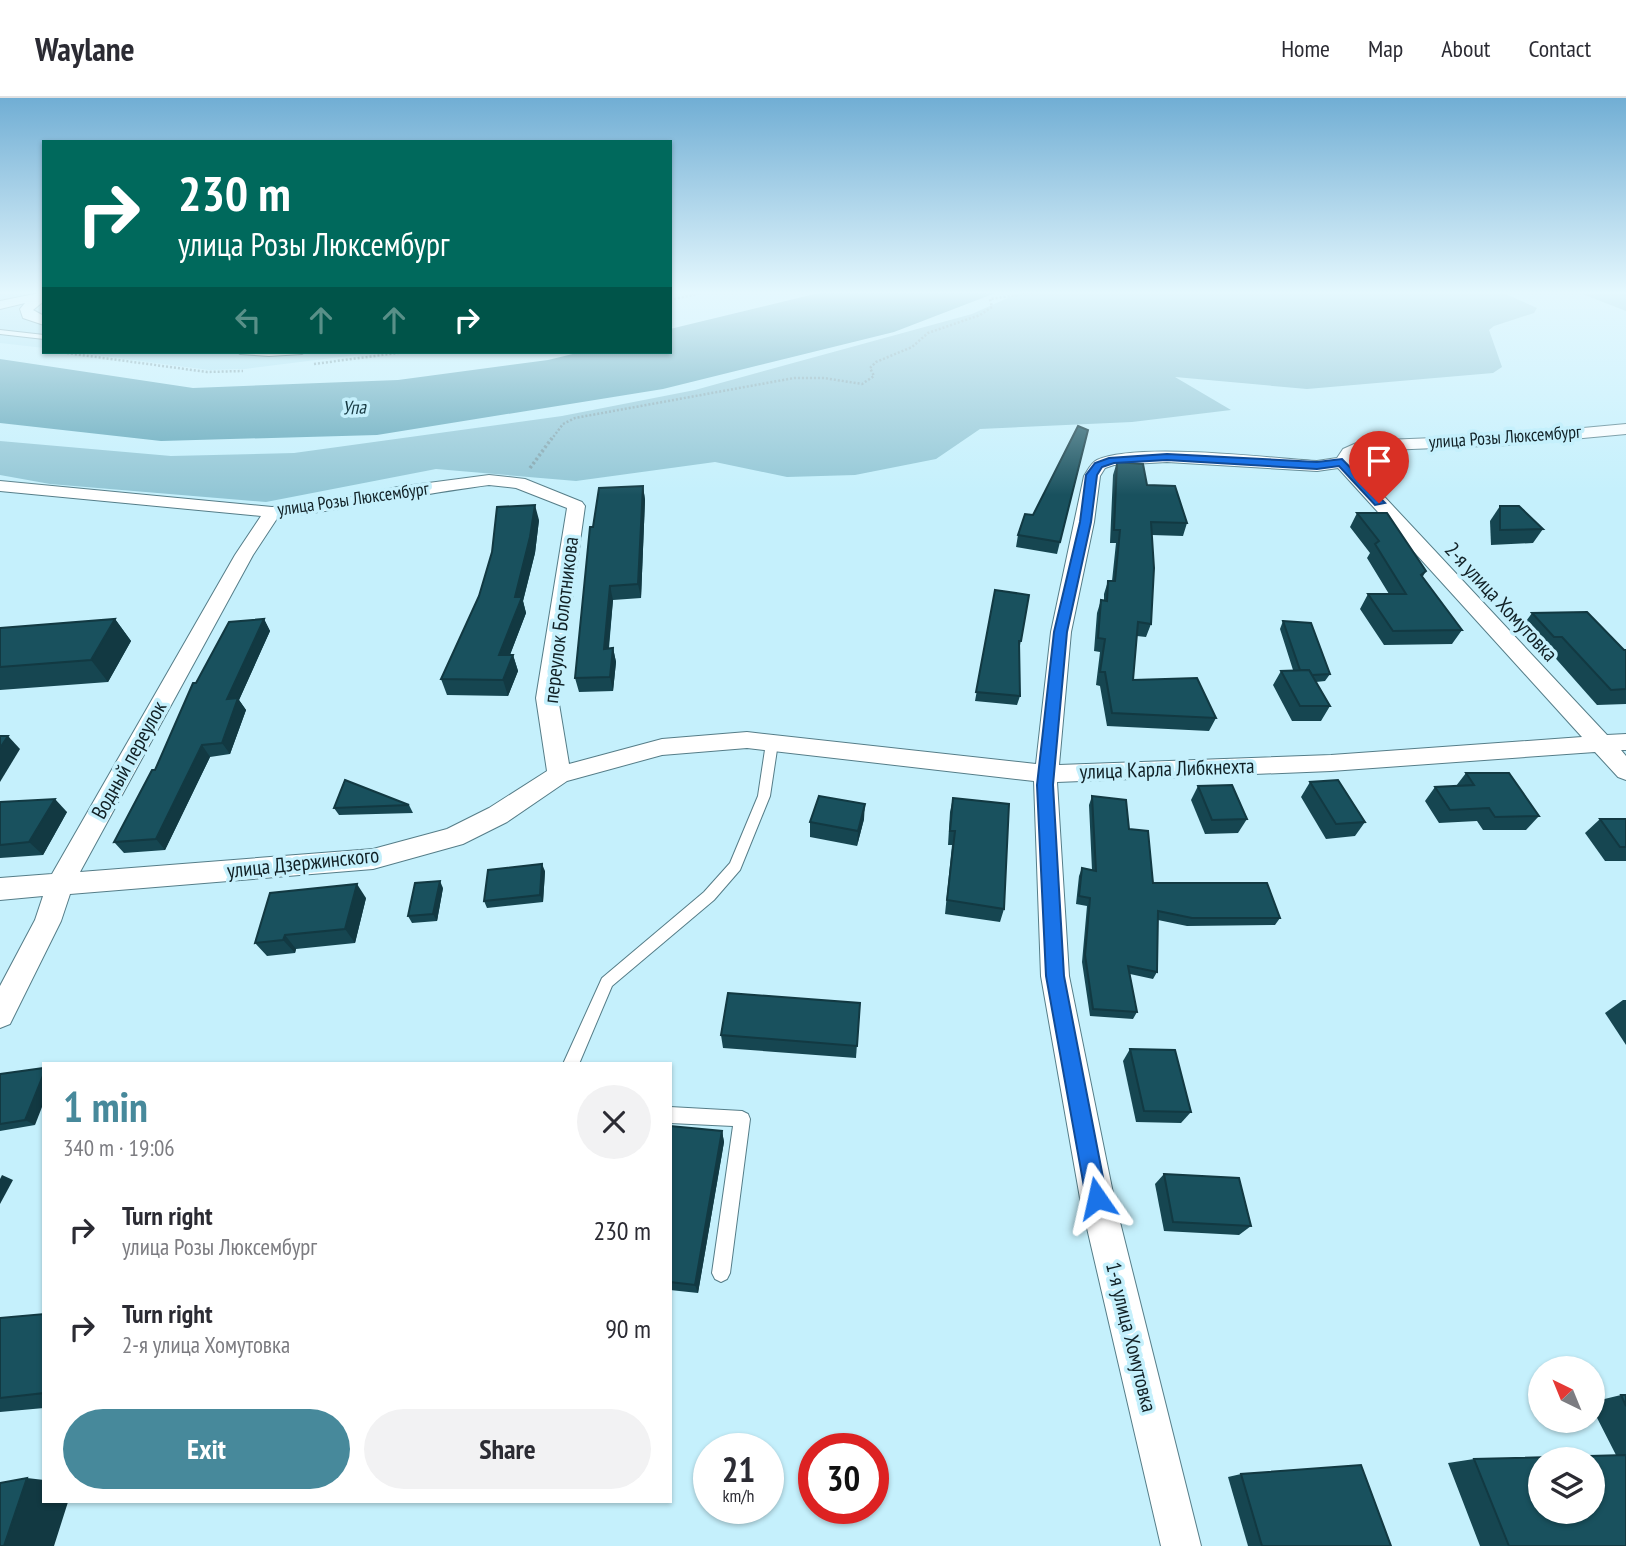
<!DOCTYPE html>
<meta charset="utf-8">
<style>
body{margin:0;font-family:"PT Sans Narrow",sans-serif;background:#f2f2f3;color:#2b2b33;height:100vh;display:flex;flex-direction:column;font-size:26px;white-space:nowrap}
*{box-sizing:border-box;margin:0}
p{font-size:23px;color:#7c7c81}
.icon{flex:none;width:38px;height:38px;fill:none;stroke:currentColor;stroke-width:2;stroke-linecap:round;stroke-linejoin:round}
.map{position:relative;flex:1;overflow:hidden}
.panel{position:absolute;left:42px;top:964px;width:630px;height:441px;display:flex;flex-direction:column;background:#fff;border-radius:0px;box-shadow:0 2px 5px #0004}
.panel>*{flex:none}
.hud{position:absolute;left:42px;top:42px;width:630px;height:214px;border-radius:0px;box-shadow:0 2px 5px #0004;background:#00695c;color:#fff;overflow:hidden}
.needle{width:46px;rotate:317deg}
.fabs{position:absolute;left:1528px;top:1258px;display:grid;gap:14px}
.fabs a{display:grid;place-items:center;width:77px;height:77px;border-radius:50%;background:#fff;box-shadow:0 2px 5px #0004;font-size:35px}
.speed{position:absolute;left:693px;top:1335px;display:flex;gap:14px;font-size:35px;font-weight:700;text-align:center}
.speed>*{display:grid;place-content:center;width:91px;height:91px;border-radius:50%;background:#fff;box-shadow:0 2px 5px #0004;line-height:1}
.speed small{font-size:18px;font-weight:400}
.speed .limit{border:10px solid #d22;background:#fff;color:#111}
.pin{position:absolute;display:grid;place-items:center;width:60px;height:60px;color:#fff;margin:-72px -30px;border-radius:50% 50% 50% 0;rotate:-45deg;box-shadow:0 0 7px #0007}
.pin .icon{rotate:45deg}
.me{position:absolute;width:77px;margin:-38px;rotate:349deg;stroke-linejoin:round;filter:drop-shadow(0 0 5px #0008)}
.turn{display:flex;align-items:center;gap:24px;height:147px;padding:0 21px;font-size:32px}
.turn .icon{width:91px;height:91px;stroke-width:2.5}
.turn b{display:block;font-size:49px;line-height:60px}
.lanes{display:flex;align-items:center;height:66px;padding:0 21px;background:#0003;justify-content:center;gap:35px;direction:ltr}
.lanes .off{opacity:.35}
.round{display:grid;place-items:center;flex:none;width:74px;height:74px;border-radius:37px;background:#f2f2f3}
.headline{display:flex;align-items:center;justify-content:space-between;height:119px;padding:0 21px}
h1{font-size:42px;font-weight:800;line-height:52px;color:#47899b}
.action{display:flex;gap:14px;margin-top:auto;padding:14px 21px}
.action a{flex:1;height:80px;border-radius:42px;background:#47899b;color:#fff;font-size:28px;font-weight:800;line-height:80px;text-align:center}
.action a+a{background:#f2f2f3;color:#2b2b33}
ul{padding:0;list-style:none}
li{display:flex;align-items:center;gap:21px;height:98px;padding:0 21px}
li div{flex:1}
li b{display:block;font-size:26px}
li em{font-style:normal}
header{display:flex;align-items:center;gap:42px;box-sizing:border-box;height:98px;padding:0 35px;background:#fff;border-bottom:2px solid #e1e1e2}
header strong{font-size:33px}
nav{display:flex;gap:38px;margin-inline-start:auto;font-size:24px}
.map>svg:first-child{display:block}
</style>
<header>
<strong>Waylane</strong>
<nav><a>Home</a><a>Map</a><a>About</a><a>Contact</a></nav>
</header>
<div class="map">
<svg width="1626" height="1448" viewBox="0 0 1626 1448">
<rect width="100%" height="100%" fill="#c5f0fc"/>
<g fill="#afe3f2">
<polygon points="0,194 44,194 44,250 0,245"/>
<polygon points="71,254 380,254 245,271 209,272"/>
</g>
<g fill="#92c6d5">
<polygon points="1021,194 1501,194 1537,210 1534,215 1494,228 1489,232 1502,269 1493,275 1307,291 1175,279 1231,312 1132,324 980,331 936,361 855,377 787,379 715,364 576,383 436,371 266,404 50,386 0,377 0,343 171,358 294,355 562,318 695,292 972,216"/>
<polygon points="1577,194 1626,194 1626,213"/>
</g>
<polygon fill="#5ea4b7" points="823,194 998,194 894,234 663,291 377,337 161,343 0,325 0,261 193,290 398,282 548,262 581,254 670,254 670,231"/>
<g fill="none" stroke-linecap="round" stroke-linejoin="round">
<g stroke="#557d88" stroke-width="2">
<g id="lane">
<polygon points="0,232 44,237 44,241 0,236"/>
<polygon points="237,254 305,254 302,256 269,258 240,256"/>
<polygon points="772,641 778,645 770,698 740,772 714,802 612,888 579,966 563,966 602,880 704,794 730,765 758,698 766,645"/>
<polygon points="670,1009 742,1013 748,1016 750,1021 730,1175 727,1181 721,1184 715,1181 712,1175 733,1028 670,1025"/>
</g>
</g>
<g stroke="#557d88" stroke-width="2">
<g id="street">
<polygon points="44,194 44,203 33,212 44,218 44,227 23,220 20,211 25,205 0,211 0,203"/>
<path d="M1626,326V336L1507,347L1364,353L1355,357L1351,363L1607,637L1626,636V652H1621L1626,658V682L1618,679L1595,654L1331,673L1057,684L1069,878L1114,1100L1201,1448H1161L1080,1100L1041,878L1034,683L747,650L662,657L567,683L507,724L463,746L373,771L70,796L61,823L10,926L0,930V888L35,822L43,798L0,802V780L52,776L235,457L261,418L0,393V383L272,409L333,403L398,389L489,377L525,381L582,404L585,408L558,600L569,666L662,641L747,634L1036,666L1051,534L1084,378C1088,372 1091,365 1097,362C1138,344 1268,360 1317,363L1337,360L1343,351L1361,343L1507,337ZM1167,364L1317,373L1338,370L1582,639L1331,657L1059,667L1071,534L1094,424L1100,378L1105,370L1114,367ZM489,387L516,390L567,410L536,600L547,673L489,710L447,731L373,751L80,774L253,457L278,419C349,412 418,396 489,387Z"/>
</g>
</g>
<g stroke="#82a3ac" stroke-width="2.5" stroke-dasharray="2 2" stroke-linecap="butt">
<polyline points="670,202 706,194"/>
<polyline points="59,254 207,274 243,273"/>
<polyline points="314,266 405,254"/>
<polyline points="551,342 563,326 575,320 794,280 824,280 862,286 874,278 870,270 876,264 912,249 928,235 980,217 992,209 990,201 1039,194"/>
</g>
<polyline stroke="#82a3ac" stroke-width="3.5" stroke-dasharray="2.5 2.5" stroke-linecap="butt" points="530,370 552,340"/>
<use href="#lane" fill="#fff" fill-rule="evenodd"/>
<use href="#street" fill="#fff" fill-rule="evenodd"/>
</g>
<g fill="#164651">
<polygon points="1088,332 1057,456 1016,449 1018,437 1033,417"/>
<polygon points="1117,364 1147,387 1187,425 1183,438 1152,437 1151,526 1146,539 1137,538 1133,582 1216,620 1209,633 1107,628 1100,588 1096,587 1100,554 1094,553 1097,515 1101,502 1104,502 1104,496 1108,483 1112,483 1116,445 1110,445 1113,377"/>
<polygon points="643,388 645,402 641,500 613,502 609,550 613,550 616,564 613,593 579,594 575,580 593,429"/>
<polygon points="1500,408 1543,431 1533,445 1491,447 1490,423"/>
<polygon points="1357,415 1426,473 1422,480 1462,532 1452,546 1384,547 1360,511 1368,496 1389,496 1367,460 1370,455 1350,429"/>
<polygon points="539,422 535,455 523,503 526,515 510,557 513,557 518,573 508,598 447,597 441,581 479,498"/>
<polygon points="995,492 1029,497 1019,553 1020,598 1017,607 975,603"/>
<polygon points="1532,515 1626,552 1626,606 1597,607 1550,554 1542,554 1521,530"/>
<polygon points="115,521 131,543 108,584 0,592 0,530"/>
<polygon points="264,521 270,533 239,602 246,612 230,656 210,659 165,752 124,755 114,744 155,672 196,585"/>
<polygon points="1283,523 1330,576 1325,583 1316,584 1330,608 1321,623 1292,623 1273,587 1281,573 1293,572 1280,531"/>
<polygon points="1466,675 1539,718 1526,732 1483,732 1477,723 1439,725 1425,703 1435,689 1456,688"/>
<polygon points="1310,684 1365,724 1355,738 1326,741 1301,699"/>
<polygon points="1198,688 1247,721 1238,735 1205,736 1191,702"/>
<polygon points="1092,698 1129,731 1153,785 1280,820 1275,827 1187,828 1158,822 1157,874 1153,881 1130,876 1137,914 1133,921 1090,918 1082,864 1087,808 1076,806 1079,778 1082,770 1092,772 1089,707"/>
<polygon points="953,700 1004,811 1000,824 945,816 952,747 948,747 950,714"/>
<polygon points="0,704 67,714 43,757 0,760"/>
<polygon points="409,707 413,715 339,717 334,710"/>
<polygon points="864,721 857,748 810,739 810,724"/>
<polygon points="1600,721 1626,721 1626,763 1605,763 1585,735"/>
<polygon points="545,773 543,804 487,810 484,803"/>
<polygon points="443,790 437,823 412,825 408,818"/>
<polygon points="366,800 355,845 296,851 295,855 267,858 255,845"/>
<polygon points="1623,902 1626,902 1626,947 1605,915"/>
<polygon points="860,905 856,960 723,950 721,937"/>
<polygon points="1130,951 1191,1014 1181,1025 1136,1024 1123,963"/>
<polygon points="0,976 35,1027 0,1033"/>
<polygon points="670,1028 722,1033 724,1044 698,1195 670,1192"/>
<polygon points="1164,1076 1251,1128 1239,1137 1164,1133 1155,1086"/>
<polygon points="44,1216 44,1310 0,1314 0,1220"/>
<polygon points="1621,1297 1626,1297 1626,1448 1480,1448 1448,1365 1474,1361 1616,1357 1592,1310 1592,1304"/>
<polygon points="1241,1376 1391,1448 1248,1448 1228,1379"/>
</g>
<g fill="#123942">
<polygon points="643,388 645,402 641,500 638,486"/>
<polygon points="535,407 539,422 535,455 523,503 526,515 504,572 499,557 515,499"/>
<polygon points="610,488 613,502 607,565 604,551"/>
<polygon points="115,521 131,543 108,584 91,562"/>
<polygon points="264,521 270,533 239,602 246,612 230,656 222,645 227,601"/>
<polygon points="613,550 616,564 613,593 610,579"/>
<polygon points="513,557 518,573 508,598 503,582"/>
<polygon points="8,638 20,651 0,684 0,650"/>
<polygon points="202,647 210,659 165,752 156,741"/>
<polygon points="55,701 67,714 43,757 29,744"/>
<polygon points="865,706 864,721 857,748 858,733"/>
<polygon points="542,766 545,773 543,804 540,797"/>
<polygon points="440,783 443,790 437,823 433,816"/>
<polygon points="357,786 366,800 355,845 345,831"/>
<polygon points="285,837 296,851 295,855 283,842"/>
<polygon points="44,975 44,1004 35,1027 25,1022"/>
<polygon points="722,1033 724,1044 698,1195 695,1187"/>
<polygon points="2,1077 13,1082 0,1106 0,1081"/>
<polygon points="27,1380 44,1382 44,1404 68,1404 54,1448 4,1448"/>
</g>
<g fill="#19515e" stroke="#123942" stroke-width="2" fill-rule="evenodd">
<polygon points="1078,328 1088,332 1060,444 1018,437 1025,416 1033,417"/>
<polygon points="1117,364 1143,366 1147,387 1175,388 1187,425 1151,424 1154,470 1151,526 1138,524 1133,582 1197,580 1216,620 1112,615 1105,574 1100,574 1105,541 1098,540 1101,502 1107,503 1108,483 1115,483 1120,432 1114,432"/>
<polygon points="643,388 638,486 610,488 604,551 613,550 610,579 575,580 590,429 593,429 599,390"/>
<polygon points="535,407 530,439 515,499 522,499 499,557 513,557 503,582 441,581 479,498 492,454 497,409"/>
<polygon points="1500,408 1519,408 1543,431 1500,432"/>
<polygon points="1357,415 1387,415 1426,473 1421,477 1462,532 1393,533 1368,496 1406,496 1375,446 1379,443"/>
<polygon points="995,492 1029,497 1021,543 1019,543 1020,598 976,594"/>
<polygon points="1587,514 1624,552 1626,552 1626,591 1611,592 1562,539 1554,539 1532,515"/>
<polygon points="115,521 91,562 0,569 0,530"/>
<polygon points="264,521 227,601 238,600 222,645 202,647 156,741 114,744 152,672 155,672 193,585 196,585 229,524"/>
<polygon points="1283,523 1311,525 1330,576 1312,577 1309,572 1300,572"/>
<polygon points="1309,572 1330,608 1300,608 1281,573"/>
<polygon points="0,638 8,638 0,650"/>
<polygon points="1466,675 1509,675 1539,718 1495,719 1489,710 1450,712 1435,689 1474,687"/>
<polygon points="345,682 409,707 334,710"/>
<polygon points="1338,682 1365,724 1336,726 1310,684"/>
<polygon points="1232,687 1247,721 1212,722 1198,688"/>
<polygon points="819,698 865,706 858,733 810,724"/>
<polygon points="1092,698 1126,702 1129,731 1148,733 1153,785 1267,785 1280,820 1192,820 1158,813 1157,874 1128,868 1137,914 1093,911 1085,857 1090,800 1079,798 1082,770 1096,773"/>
<polygon points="953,700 1009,706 1004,811 947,802 955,733 950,733"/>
<polygon points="55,701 29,744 0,747 0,704"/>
<polygon points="1600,721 1626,721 1626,749 1620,749"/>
<polygon points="542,766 540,797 484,803 488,772"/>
<polygon points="440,783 433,816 408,818 415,785"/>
<polygon points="357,786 345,831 285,837 283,842 255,845 270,795"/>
<polygon points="728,895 860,905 857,948 721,937"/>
<polygon points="1130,951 1175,952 1191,1014 1144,1013"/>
<polygon points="44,970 44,975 25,1022 0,1026 0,976"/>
<polygon points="670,1028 722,1033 695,1187 670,1184"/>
<polygon points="1164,1076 1239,1080 1251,1128 1173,1124"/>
<polygon points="44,1216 44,1295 0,1300 0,1220"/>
<polygon points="1621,1297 1626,1297 1626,1308"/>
<path d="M1626,1357V1448H1509L1474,1361ZM1540,1362H1592V1414H1540Z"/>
<polygon points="1361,1367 1391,1448 1262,1448 1241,1376"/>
<polygon points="27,1380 4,1448 0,1448 0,1385"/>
</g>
<linearGradient id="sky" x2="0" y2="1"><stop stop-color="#71aed4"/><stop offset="0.49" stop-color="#e5f8fe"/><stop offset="1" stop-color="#e5f8fe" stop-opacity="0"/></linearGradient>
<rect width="1626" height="397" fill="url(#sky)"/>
<polygon fill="#1a73e8" stroke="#114b97" stroke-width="2" points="1167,356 1317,364 1342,361 1385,405 1375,407 1339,368 1317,371 1167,362 1114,365 1102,369 1097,377 1091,424 1067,534 1053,687 1064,878 1107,1100 1104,1107 1097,1111 1089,1107 1086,1100 1046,878 1037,687 1054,534 1080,424 1086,377 1095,365 1109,360"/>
<g text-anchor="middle" stroke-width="7" stroke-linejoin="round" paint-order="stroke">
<g font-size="18" fill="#112126" stroke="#c5f0fc">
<text transform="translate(1505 339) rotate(-4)" y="6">улица Розы Люксембург</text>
<text transform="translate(353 401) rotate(-8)" y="6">улица Розы Люксембург</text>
</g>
<g font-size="19" font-style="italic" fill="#183a43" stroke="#c5f0fc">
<text transform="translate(354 309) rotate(-2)" y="7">Упа</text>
</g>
<g font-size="21" fill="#112126" stroke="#c5f0fc">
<text transform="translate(1501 504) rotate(47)" y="7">2-я улица Хомутовка</text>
<text transform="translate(561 522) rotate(-83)" y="7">переулок Болотникова</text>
<text transform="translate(129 662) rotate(-61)" y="7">Водный переулок</text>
<text transform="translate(1167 671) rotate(-2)" y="7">улица Карла Либкнехта</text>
<text transform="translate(303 765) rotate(-6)" y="7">улица Дзержинского</text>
<text transform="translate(1131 1239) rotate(76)" y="7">1-я улица Хомутовка</text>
</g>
</g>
</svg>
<div class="fabs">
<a><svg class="needle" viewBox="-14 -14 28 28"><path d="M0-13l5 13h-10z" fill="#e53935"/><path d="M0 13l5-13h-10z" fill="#7c7c81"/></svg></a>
<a><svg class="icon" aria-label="layers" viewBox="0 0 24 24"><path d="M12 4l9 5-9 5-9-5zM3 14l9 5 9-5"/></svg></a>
</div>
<div class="speed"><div>21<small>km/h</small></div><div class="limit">30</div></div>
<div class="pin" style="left:1379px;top:405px;background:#d93025"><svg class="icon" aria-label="arrive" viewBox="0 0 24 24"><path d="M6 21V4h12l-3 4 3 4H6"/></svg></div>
<svg class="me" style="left:1097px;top:1100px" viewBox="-20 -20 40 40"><path d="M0-17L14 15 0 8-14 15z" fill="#1a73e8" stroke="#fff" stroke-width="4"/></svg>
<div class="hud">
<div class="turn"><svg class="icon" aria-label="right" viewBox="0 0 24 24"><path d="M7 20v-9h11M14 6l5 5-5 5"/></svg><div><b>230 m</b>улица Розы Люксембург</div></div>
<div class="lanes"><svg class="icon off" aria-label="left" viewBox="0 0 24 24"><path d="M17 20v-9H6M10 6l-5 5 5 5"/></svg><svg class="icon off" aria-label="ahead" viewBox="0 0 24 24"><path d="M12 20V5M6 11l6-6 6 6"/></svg><svg class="icon off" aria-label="ahead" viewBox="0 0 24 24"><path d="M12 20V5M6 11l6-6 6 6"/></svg><svg class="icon" aria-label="right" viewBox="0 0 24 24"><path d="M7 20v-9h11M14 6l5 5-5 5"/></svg></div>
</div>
<section class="panel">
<div class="headline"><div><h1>1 min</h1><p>340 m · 19:06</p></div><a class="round"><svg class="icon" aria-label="close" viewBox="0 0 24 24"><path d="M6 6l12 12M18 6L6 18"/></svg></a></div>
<ul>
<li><svg class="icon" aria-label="right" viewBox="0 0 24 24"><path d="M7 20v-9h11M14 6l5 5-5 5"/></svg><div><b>Turn right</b><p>улица Розы Люксембург</p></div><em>230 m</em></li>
<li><svg class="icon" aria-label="right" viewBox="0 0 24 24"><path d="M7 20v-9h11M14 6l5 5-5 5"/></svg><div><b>Turn right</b><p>2-я улица Хомутовка</p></div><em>90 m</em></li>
</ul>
<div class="action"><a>Exit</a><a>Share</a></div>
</section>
</div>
